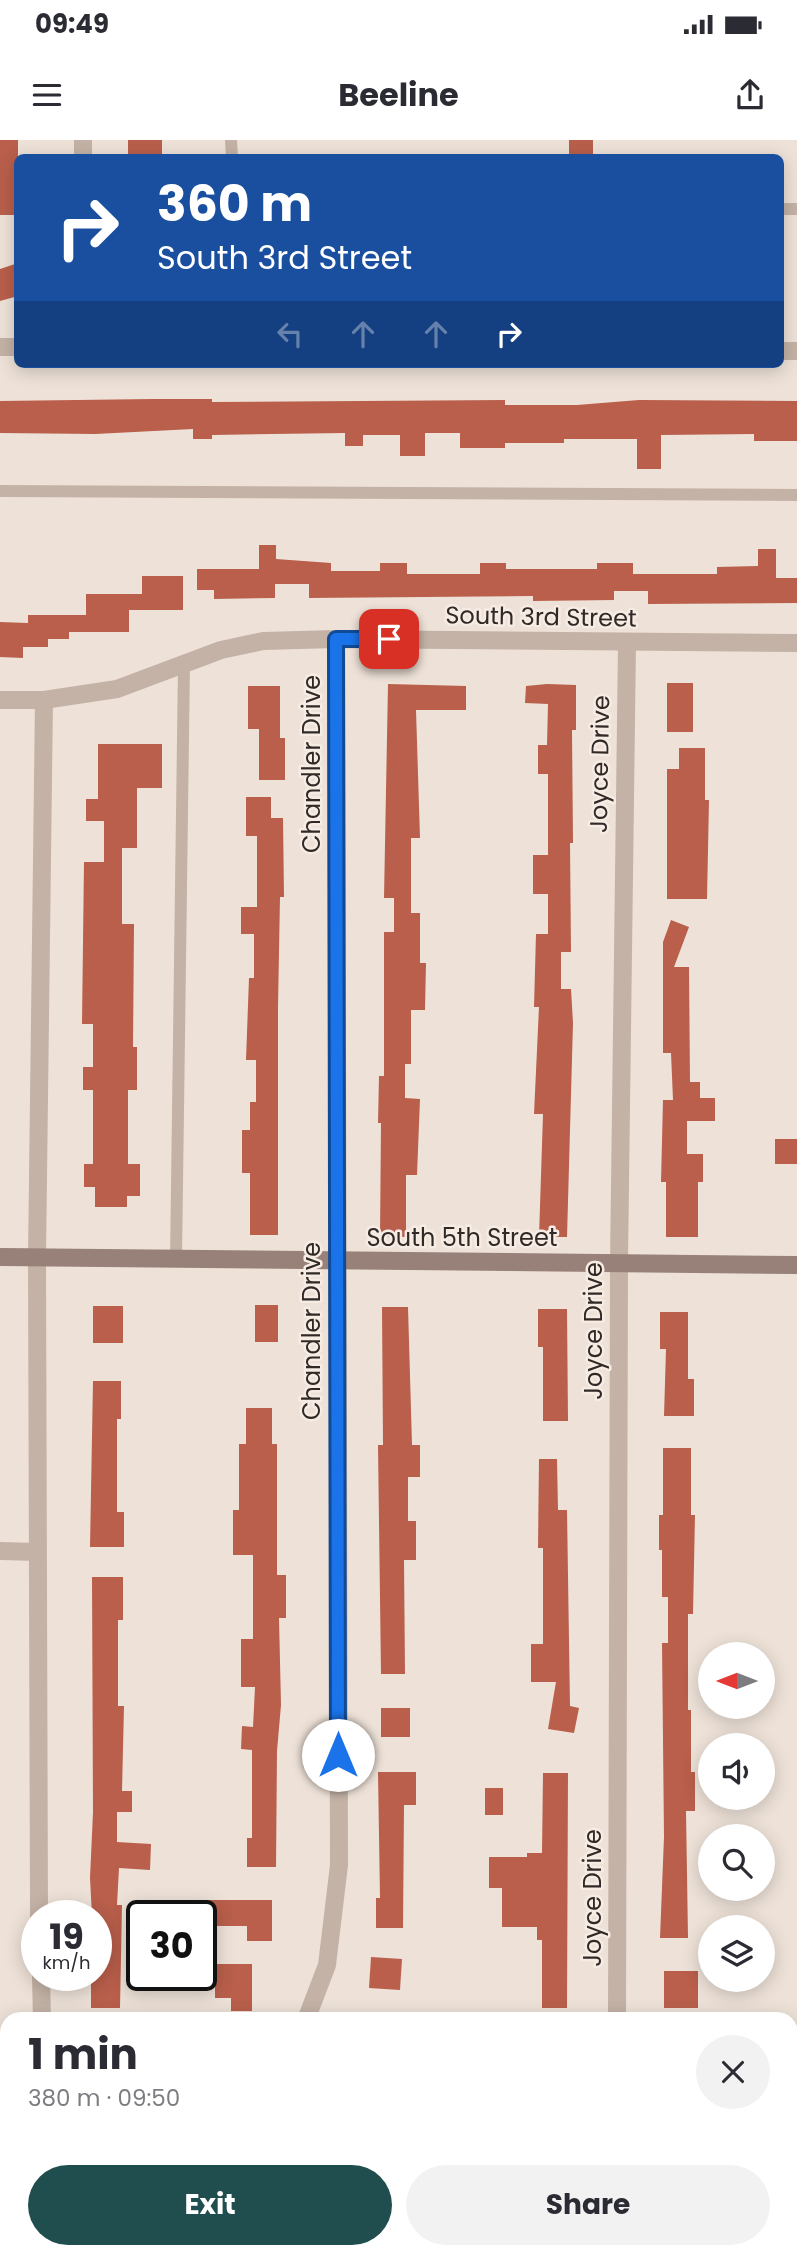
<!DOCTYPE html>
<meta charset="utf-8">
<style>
body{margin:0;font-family:Poppins,sans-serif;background:#f2f2f3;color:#2b2b33;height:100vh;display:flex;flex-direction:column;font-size:26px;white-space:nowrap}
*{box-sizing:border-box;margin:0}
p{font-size:23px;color:#7c7c81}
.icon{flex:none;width:38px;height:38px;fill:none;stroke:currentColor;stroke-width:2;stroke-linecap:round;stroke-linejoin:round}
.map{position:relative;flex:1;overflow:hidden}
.details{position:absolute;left:0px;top:1872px;width:798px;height:247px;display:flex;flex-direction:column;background:#fff;border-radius:21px 21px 0 0;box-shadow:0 4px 18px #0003}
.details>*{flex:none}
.guide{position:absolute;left:14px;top:14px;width:770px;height:214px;border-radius:10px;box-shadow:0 4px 18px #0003;background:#1a4fa0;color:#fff;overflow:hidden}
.needle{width:46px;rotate:270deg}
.controls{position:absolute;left:698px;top:1502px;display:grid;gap:14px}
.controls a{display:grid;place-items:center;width:77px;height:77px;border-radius:50%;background:#fff;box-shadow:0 4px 18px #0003;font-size:35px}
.speed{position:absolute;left:21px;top:1760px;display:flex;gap:14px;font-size:35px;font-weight:700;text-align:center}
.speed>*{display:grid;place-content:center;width:91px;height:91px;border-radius:50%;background:#fff;box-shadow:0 4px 18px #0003;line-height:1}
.speed small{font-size:18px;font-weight:400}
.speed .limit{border:4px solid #111;border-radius:10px;background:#fff;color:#111}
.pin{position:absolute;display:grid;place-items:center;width:60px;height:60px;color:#fff;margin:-30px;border-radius:14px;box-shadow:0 4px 10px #0006}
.me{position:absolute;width:77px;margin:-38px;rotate:0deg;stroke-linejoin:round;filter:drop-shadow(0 0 5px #0008)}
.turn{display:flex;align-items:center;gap:24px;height:147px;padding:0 28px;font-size:32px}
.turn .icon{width:91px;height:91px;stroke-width:2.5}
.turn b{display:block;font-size:49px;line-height:60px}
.lanes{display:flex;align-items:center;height:66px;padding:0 28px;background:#0003;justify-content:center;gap:35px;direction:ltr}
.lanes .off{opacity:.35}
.round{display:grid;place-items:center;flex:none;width:74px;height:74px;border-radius:37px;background:#f2f2f3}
.headline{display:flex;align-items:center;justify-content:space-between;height:119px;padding:0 28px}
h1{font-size:42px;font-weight:700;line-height:52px}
.button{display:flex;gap:14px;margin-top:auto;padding:14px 28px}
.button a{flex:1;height:80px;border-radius:42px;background:#204d4e;color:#fff;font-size:28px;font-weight:700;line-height:80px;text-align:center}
.button a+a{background:#f2f2f3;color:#2b2b33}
.status{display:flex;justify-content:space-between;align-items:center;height:49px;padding:0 35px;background:#fff;direction:ltr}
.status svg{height:19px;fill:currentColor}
header{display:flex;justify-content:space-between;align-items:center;height:91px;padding:0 28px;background:#fff;font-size:32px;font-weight:700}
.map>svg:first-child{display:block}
</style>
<div class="status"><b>09:49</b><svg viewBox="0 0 49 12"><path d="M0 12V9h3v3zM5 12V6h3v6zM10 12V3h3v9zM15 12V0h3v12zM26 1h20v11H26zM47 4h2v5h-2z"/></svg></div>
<header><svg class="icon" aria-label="menu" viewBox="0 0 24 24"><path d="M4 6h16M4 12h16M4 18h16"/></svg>Beeline<svg class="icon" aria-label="share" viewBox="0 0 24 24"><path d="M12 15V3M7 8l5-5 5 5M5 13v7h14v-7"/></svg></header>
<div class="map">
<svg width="797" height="2119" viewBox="0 0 797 2119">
<rect width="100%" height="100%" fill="#eee2d8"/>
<g fill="#b95f4b">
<rect x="0" y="0" width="18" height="75"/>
<rect x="128" y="0" width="34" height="15"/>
<rect x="569" y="0" width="24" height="18"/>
<polygon points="18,123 18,156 0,161 0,129"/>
<polygon points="153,259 212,259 212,262 505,260 505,265 577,265 639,260 797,261 797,301 754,301 754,294 661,295 661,329 637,329 637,299 564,299 564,303 505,303 505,308 460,308 460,293 425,293 425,316 400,316 400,295 363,295 363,306 345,306 345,293 212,295 212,299 193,299 193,289 95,294 0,293 0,261"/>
<polygon points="259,405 276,405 276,419 331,423 331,431 380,431 380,423 407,423 407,434 480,434 480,423 506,423 506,429 597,429 597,423 633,423 633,434 717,434 717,427 758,426 758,409 776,409 776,438 797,438 797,463 648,464 648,451 614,451 614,460 533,461 533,456 309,458 309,444 275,444 275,458 214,459 214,450 197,450 197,429 259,429"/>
<polygon points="142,436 183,436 183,470 129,470 129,492 69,492 69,499 48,499 48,507 23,507 23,518 0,517 0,482 28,483 28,475 86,475 86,454 142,454"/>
<rect x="667" y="543" width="26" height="49"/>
<polygon points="388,544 466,546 466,570 416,570 420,698 411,698 411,773 420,773 420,823 426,823 425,870 411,870 411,924 405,924 405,958 420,959 417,1035 406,1035 406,1097 380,1097 381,983 378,983 379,936 384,936 384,792 394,792 394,758 384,758"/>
<polygon points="547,544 576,545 576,590 572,590 573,703 570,703 571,812 561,812 561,849 571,849 573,883 567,1097 539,1097 543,974 534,974 539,867 534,867 536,794 548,794 548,754 533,754 533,715 548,715 548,634 538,634 538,605 547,605 548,564 525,563 526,546"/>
<polygon points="248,546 280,546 280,598 285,598 285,640 259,640 259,589 248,589"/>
<polygon points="98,604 162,604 162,648 137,648 137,708 122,708 122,784 134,784 133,907 137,907 137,950 128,950 128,1024 140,1024 140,1056 127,1056 127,1067 95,1067 95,1047 84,1047 84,1024 93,1024 93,950 83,950 83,927 93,927 93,884 82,884 84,722 104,722 104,681 86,681 86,659 98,659"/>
<polygon points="679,608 705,608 705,660 709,660 707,759 667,759 667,629 679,629"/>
<polygon points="246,657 271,657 271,678 283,678 284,757 280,757 278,867 278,1095 250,1095 250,1033 242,1033 242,990 250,990 250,962 256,962 256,920 246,920 249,838 254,838 254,794 241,794 241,767 257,767 257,696 246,696"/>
<polygon points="671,780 689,787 674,827 689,827 690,942 700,942 700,958 715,958 715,981 687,981 687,1014 703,1014 703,1042 698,1042 698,1097 666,1097 666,1042 661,1042 663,960 673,960 671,913 663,913 663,802"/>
<rect x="775" y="999" width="22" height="25"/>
<rect x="255" y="1165" width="23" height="37"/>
<rect x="93" y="1166" width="30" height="37"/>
<polygon points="382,1167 408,1167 412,1305 420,1305 420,1337 408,1337 408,1381 416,1381 416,1420 404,1420 405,1534 381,1534 378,1305 383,1305"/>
<polygon points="538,1169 567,1169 568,1281 543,1281 543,1207 538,1207"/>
<polygon points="660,1172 688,1172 688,1239 694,1239 694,1276 664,1276 666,1209 660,1209"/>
<polygon points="93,1241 121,1241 121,1279 117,1279 117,1372 124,1372 124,1407 90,1407"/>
<polygon points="246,1268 272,1268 272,1304 277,1304 277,1435 286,1435 286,1478 279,1478 281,1565 277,1611 276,1727 247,1727 247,1698 252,1698 252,1610 241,1609 242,1586 253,1587 255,1547 241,1547 241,1499 253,1499 253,1415 233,1415 233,1370 239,1370 239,1304 246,1304"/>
<polygon points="663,1308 691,1308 691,1375 695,1375 693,1474 688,1474 688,1570 691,1570 691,1632 695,1632 695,1671 686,1671 688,1798 660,1798 664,1697 662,1503 668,1503 668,1457 662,1457 662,1410 659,1410 659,1375 663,1375"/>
<polygon points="539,1319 557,1319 558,1370 567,1370 570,1566 579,1568 574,1593 548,1589 556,1542 531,1542 531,1504 543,1504 543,1408 538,1408"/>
<polygon points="92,1437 123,1437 123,1480 118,1480 118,1566 124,1566 122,1651 132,1651 132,1672 117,1672 117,1702 151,1704 150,1730 119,1728 117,1765 122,1765 120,1868 91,1868 91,1836 96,1836 96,1776 92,1776 90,1738 93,1672"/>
<rect x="381" y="1568" width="29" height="29"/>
<polygon points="378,1632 416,1632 416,1665 404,1665 403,1788 376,1788 376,1758 380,1758"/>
<polygon points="543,1633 568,1633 567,1868 542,1868 542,1800 537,1800 537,1787 502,1787 502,1748 489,1748 489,1717 527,1717 527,1713 542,1713"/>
<rect x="485" y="1648" width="18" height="27"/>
<polygon points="201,1760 272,1760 272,1801 247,1801 247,1786 201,1786"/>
<polygon points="371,1817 402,1819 400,1850 369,1848"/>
<polygon points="215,1824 252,1824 252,1871 231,1871 231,1858 215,1858"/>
<rect x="664" y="1831" width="34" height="37"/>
</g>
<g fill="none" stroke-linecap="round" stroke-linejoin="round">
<g stroke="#c4b2a6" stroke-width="12">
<polyline points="231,0 232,18"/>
<polyline points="780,69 797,69"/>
<polyline points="0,351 797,355"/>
<polyline points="176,1119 184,524"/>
</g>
<g stroke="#c4b2a6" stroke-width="18">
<polyline points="83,18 83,0"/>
<polyline points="0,207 18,207"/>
<polyline points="780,211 797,211"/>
<polyline points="0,560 44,560 117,549 221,510 263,501 336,499 797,503"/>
<polyline points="0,1411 37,1412"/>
<polyline points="39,1776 37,1118 44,560"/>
<polyline points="41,1836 42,1880"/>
<polyline points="306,1880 327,1825 339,1725 336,499"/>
<polyline points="617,1880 619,1123 627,503"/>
<polyline points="143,2112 150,2119"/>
<polyline points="58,2119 70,2112"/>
<polyline points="518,2119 525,2112"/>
</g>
<polyline stroke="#978178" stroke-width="18" points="0,1117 797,1125"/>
</g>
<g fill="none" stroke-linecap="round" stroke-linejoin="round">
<g stroke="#114b97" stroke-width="18">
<polyline id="route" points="338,1615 336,499 389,499"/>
</g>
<use href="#route" stroke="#1a73e8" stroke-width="12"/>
</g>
<g text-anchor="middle" stroke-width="5" stroke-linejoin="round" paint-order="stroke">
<g font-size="24" fill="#312926" stroke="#f6ece4">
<text transform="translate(541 477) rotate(1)" y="8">South 3rd Street</text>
<text transform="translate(312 624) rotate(-90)" y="8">Chandler Drive</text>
<text transform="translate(600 624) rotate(-89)" y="8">Joyce Drive</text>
<text x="462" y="1106">South 5th Street</text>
<text transform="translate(312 1191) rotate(-90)" y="8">Chandler Drive</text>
<text transform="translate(594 1191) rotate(-90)" y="8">Joyce Drive</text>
<text transform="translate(593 1758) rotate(-90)" y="8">Joyce Drive</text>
</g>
</g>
</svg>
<div class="controls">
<a><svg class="needle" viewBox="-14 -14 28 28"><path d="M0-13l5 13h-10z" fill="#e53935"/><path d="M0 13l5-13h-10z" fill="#7c7c81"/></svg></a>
<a><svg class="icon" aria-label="sound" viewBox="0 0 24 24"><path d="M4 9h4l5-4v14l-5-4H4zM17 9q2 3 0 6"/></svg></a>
<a><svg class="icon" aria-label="search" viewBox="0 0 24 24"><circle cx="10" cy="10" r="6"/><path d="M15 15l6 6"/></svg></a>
<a><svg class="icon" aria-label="layers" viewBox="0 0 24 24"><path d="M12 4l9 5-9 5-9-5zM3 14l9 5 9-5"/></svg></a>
</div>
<div class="speed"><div>19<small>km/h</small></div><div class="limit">30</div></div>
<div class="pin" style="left:389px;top:499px;background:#d93025"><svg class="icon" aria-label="arrive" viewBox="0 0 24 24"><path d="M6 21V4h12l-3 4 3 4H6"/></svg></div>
<svg class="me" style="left:338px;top:1615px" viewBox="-20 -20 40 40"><circle r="19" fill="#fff"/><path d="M0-13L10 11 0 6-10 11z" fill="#1a73e8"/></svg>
<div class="guide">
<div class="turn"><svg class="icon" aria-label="right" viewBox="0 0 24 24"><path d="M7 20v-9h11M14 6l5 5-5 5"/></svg><div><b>360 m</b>South 3rd Street</div></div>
<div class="lanes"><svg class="icon off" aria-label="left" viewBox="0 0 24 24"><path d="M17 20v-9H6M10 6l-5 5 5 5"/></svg><svg class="icon off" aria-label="ahead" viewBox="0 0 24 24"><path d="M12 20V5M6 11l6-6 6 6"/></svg><svg class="icon off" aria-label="ahead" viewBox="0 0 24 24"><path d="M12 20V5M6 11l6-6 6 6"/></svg><svg class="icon" aria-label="right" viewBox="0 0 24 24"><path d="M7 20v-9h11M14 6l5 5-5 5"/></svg></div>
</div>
<section class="details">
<div class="headline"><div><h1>1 min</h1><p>380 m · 09:50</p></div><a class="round"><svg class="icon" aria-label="close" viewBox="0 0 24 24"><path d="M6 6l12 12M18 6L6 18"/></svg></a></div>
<div class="button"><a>Exit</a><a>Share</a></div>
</section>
</div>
